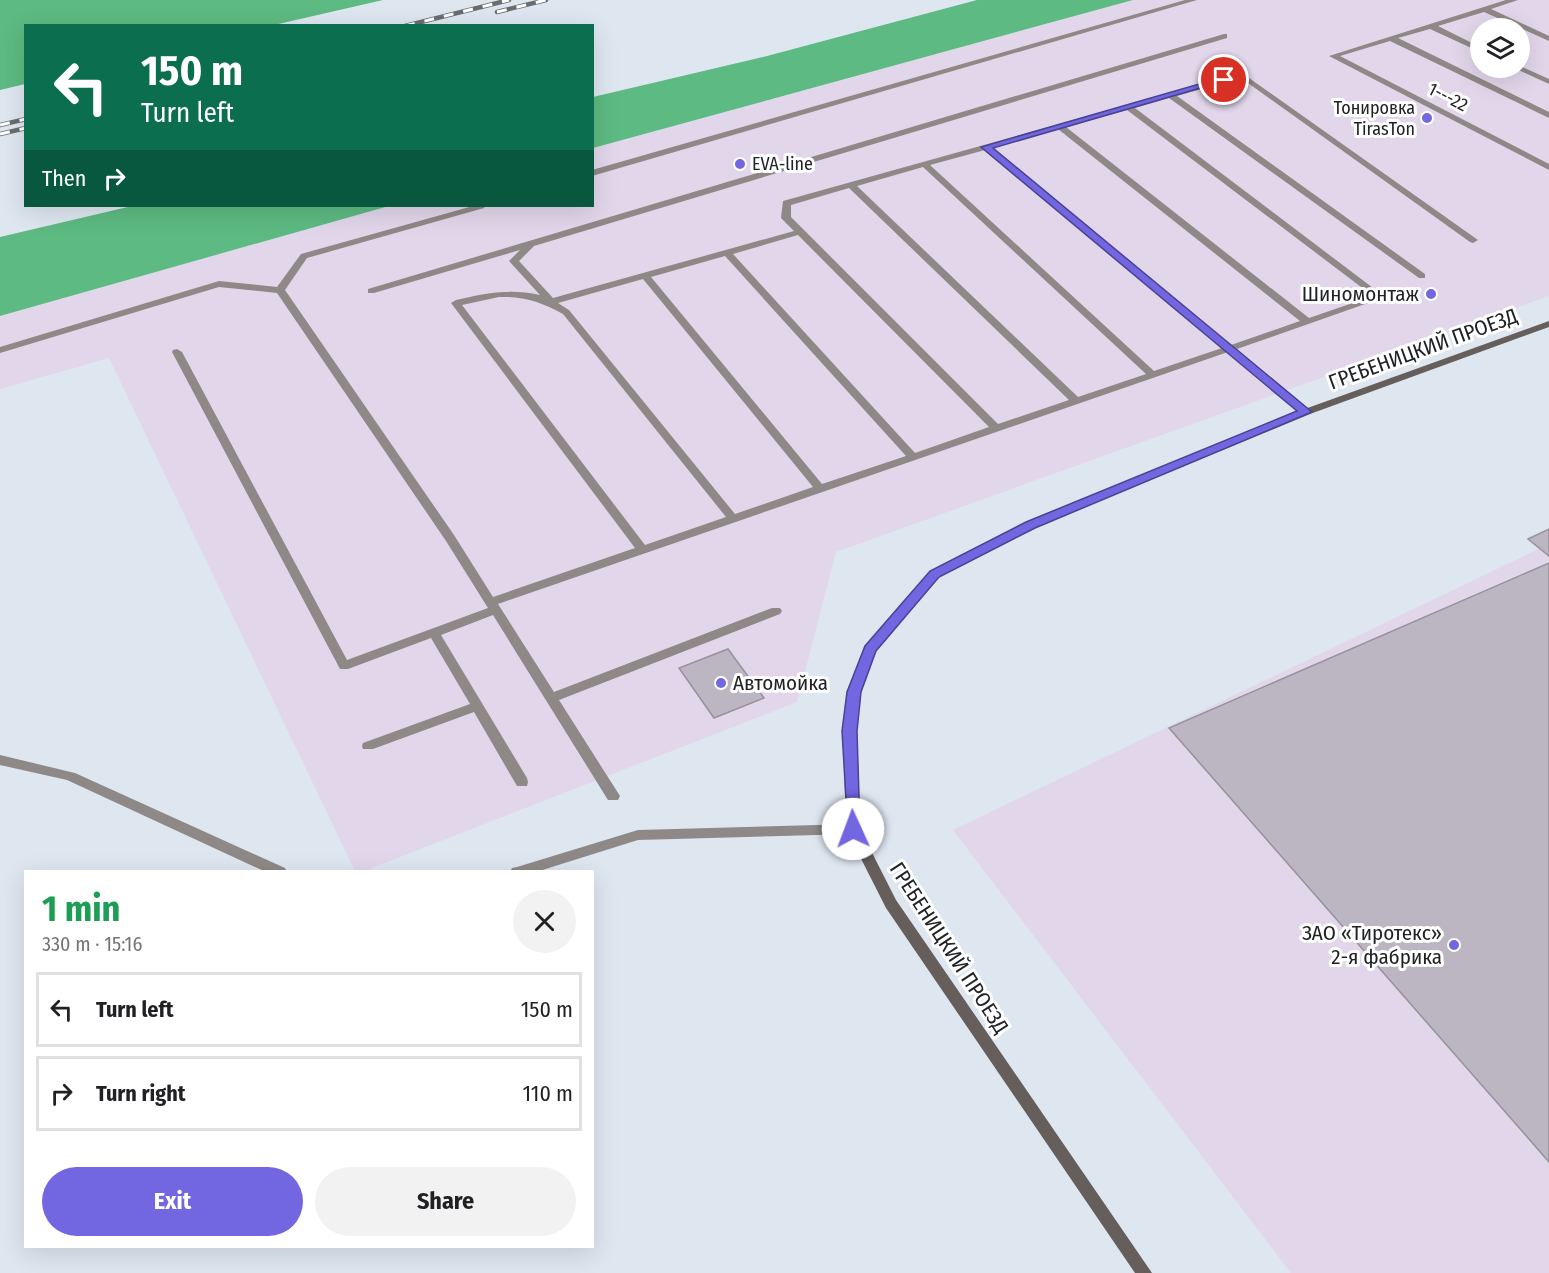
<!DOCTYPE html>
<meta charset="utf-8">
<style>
body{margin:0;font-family:"Fira Sans Condensed",sans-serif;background:#f2f2f2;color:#202124;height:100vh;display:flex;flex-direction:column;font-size:22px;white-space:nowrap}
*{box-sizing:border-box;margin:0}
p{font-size:20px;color:#757577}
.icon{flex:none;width:33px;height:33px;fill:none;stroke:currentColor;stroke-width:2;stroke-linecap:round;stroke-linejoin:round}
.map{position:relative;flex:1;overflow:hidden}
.sheet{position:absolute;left:24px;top:870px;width:570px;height:378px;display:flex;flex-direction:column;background:#fff;border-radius:0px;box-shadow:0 6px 24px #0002}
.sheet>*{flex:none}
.guide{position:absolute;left:24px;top:24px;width:570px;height:183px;border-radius:0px;box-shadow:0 6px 24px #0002;background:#0b6e4f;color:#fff;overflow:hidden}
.tools{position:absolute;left:1470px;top:18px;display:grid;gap:12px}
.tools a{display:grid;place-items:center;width:60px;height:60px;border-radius:50%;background:#fff;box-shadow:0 6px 24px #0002;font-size:30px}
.pin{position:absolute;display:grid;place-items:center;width:51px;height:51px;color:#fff;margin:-26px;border:3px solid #fff;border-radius:50%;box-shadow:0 2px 6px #0007}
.me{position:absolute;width:66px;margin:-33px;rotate:358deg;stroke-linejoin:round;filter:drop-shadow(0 0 4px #0008)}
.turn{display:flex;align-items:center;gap:21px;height:126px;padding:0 18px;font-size:27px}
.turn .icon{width:78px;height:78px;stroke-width:2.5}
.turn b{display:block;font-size:42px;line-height:51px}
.then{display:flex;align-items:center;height:57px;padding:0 18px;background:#0003;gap:12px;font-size:22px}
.round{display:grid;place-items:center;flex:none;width:63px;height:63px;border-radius:32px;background:#f2f2f2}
.headline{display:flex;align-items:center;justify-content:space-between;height:102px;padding:0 18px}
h1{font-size:36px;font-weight:700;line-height:45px;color:#1e9e55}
.primary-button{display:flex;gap:12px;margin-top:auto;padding:12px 18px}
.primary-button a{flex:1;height:69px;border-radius:36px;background:#7266e1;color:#fff;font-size:24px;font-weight:700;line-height:69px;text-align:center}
.primary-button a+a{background:#f2f2f2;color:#202124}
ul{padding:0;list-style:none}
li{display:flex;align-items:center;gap:18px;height:75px;margin:0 12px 9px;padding:0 6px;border:3px solid #e0e0e0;border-radius:0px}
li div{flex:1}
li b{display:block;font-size:22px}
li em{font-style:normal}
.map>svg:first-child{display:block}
</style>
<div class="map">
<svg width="1549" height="1273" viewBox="0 0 1549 1273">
<rect width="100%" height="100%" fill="#dee6f0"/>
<g fill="#e2d6ea" fill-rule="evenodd">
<path d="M1133,0H1549V296L836,552L797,702L364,871H355L109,358L0,389V316L389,206H592L593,148ZM1480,28H1520V68H1480Z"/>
<polygon points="1549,544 1549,1273 1291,1273 953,830"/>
</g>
<g fill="#5dba82">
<polygon points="0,0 383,0 274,25 26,26 25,84 0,90"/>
<polygon points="977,0 1133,0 593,148 593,97 767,56"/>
<polygon points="132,206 389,206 0,316 0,237"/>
</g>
<g fill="#bbb6c1" stroke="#97929c" stroke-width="1.5">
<polygon points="1549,529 1549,556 1528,539"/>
<polygon points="1549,563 1549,1162 1169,728"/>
<polygon points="728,649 764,698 714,718 679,668"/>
</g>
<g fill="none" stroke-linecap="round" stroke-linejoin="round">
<g fill="#8e8987" fill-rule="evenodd">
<polygon points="1185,0 1197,0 592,176 592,170"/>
<polygon points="1506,0 1518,0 1491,9 1549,36 1549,41 1484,12 1438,26 1480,47 1480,52 1430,29 1398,38 1549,112 1549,118 1390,41 1340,56 1549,164 1549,170 1329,56"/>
<path d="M1224,34H1227V38L534,246L519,261L553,298L794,231L781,218L783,201L1242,73L1478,240L1473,243L1470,242L1241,78L1177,96L1425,274V278H1419L1169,98L1135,108L1385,297L1237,349L1310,410L1311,412L1310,414H1302L1228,352L498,604L554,692L772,608H780L782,611L780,614L559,700L620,796L618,800H608L493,615L441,635L527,778L528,782L527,786H517L474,712L373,749H363L362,746L363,743L470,704L431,638L348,669H340L172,352L173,350L177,349L182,352L347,660L488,608L446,541L277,293L219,287L0,353V347L219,281L277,287L301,254L473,206H485L484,208L307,258L285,290L454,535L493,597L635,548L451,303L456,300C485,293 510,288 540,295L509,261L520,250L374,293H368V289ZM1127,110L1373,296L1309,318L1066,127ZM1058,129L1300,321L1231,345L993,148ZM985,150L1222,348L1154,371L930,165ZM923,167L1146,374L1078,397L857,186ZM849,188L1069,400L998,424L791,217V205ZM798,235L989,427L915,453L733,254ZM725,256L906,456L822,484L651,277ZM643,279L813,487L735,514L569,310L558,303ZM499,297C524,296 541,302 563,314L726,517L645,545L462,305Z"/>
<polygon points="1520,66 1549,79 1549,84 1514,68"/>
<polygon points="0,755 75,773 285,868 287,872 266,872 67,780 0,765"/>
<polygon points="853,824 858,825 860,829 858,833 853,834 638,840 536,872 510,872 512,868 517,867 638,830"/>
</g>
<polygon fill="#655e5a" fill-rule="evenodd" points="1549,321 1549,327 1310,414 1034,528 939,577 875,652 860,692 855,731 860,829 896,900 1152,1273 1135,1273 886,908 846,829 843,731 848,692 864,650 931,571 1026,522 1302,410"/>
<g stroke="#686d72" stroke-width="4.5">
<g id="rail">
<polyline points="497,12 546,0"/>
<polyline points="405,26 509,0"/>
<polyline points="0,125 26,119"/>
<polyline points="0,134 26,128"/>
</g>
</g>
<use href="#rail" stroke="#fff" stroke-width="3" stroke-dasharray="10" stroke-linecap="butt"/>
</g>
<polygon fill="#7266e1" stroke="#4a4292" stroke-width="1.5" points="1220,78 1228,80 993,148 1312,412 1035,528 939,577 876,651 861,692 857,731 860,829 853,835 848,833 842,731 847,692 865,646 930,571 1026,522 1297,411 981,147"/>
<g fill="#7266e1" stroke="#fff" stroke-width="2">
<circle cx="1427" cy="118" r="6"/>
<circle cx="740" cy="164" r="6"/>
<circle cx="1431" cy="294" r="6"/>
<circle cx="721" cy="683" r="6"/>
<circle cx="1454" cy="945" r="6"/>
</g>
<g text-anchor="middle" stroke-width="6" stroke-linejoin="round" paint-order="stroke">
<g font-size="18" fill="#202326" stroke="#fff">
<text transform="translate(1448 97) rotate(27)" y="6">1---22</text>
</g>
<g font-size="18" fill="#202326" stroke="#fff" text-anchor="end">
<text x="1415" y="114">Тонировка<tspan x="1415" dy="21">TirasTon</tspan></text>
<text x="752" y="170" text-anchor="start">EVA-line</text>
</g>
<g font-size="21" fill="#202326" stroke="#fff" text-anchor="end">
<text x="1419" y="301">Шиномонтаж</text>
<text x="733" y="690" text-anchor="start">Автомойка</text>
<text x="1442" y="940">ЗАО «Тиротекс»<tspan x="1442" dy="24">2-я фабрика</tspan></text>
</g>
<g font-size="21" fill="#202326" stroke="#fff">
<text transform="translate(1423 349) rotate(-20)" y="7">ГРЕБЕНИЦКИЙ ПРОЕЗД</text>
<text transform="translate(949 948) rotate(57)" y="7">ГРЕБЕНИЦКИЙ ПРОЕЗД</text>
</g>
</g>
</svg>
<div class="tools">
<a><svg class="icon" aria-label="layers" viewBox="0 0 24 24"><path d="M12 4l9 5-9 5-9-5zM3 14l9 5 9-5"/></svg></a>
</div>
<div class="pin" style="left:1224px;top:80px;background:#d93025"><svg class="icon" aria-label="arrive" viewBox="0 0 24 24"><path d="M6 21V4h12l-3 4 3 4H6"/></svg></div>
<svg class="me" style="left:853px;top:829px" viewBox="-20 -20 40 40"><circle r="19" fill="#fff"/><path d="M0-13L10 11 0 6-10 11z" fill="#7266e1"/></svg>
<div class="guide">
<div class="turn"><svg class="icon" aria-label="left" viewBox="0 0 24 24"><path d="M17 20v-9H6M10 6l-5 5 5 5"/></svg><div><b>150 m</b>Turn left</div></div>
<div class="then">Then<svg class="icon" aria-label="right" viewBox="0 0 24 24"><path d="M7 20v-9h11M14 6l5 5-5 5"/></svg></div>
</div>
<section class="sheet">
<div class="headline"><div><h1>1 min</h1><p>330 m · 15:16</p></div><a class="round"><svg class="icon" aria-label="close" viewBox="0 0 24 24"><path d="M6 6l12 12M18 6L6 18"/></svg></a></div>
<ul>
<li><svg class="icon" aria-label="left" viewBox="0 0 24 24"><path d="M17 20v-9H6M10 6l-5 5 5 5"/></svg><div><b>Turn left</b></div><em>150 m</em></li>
<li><svg class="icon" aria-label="right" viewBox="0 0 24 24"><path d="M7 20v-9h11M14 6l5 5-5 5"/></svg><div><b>Turn right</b></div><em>110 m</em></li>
</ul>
<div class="primary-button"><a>Exit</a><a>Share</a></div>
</section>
</div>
